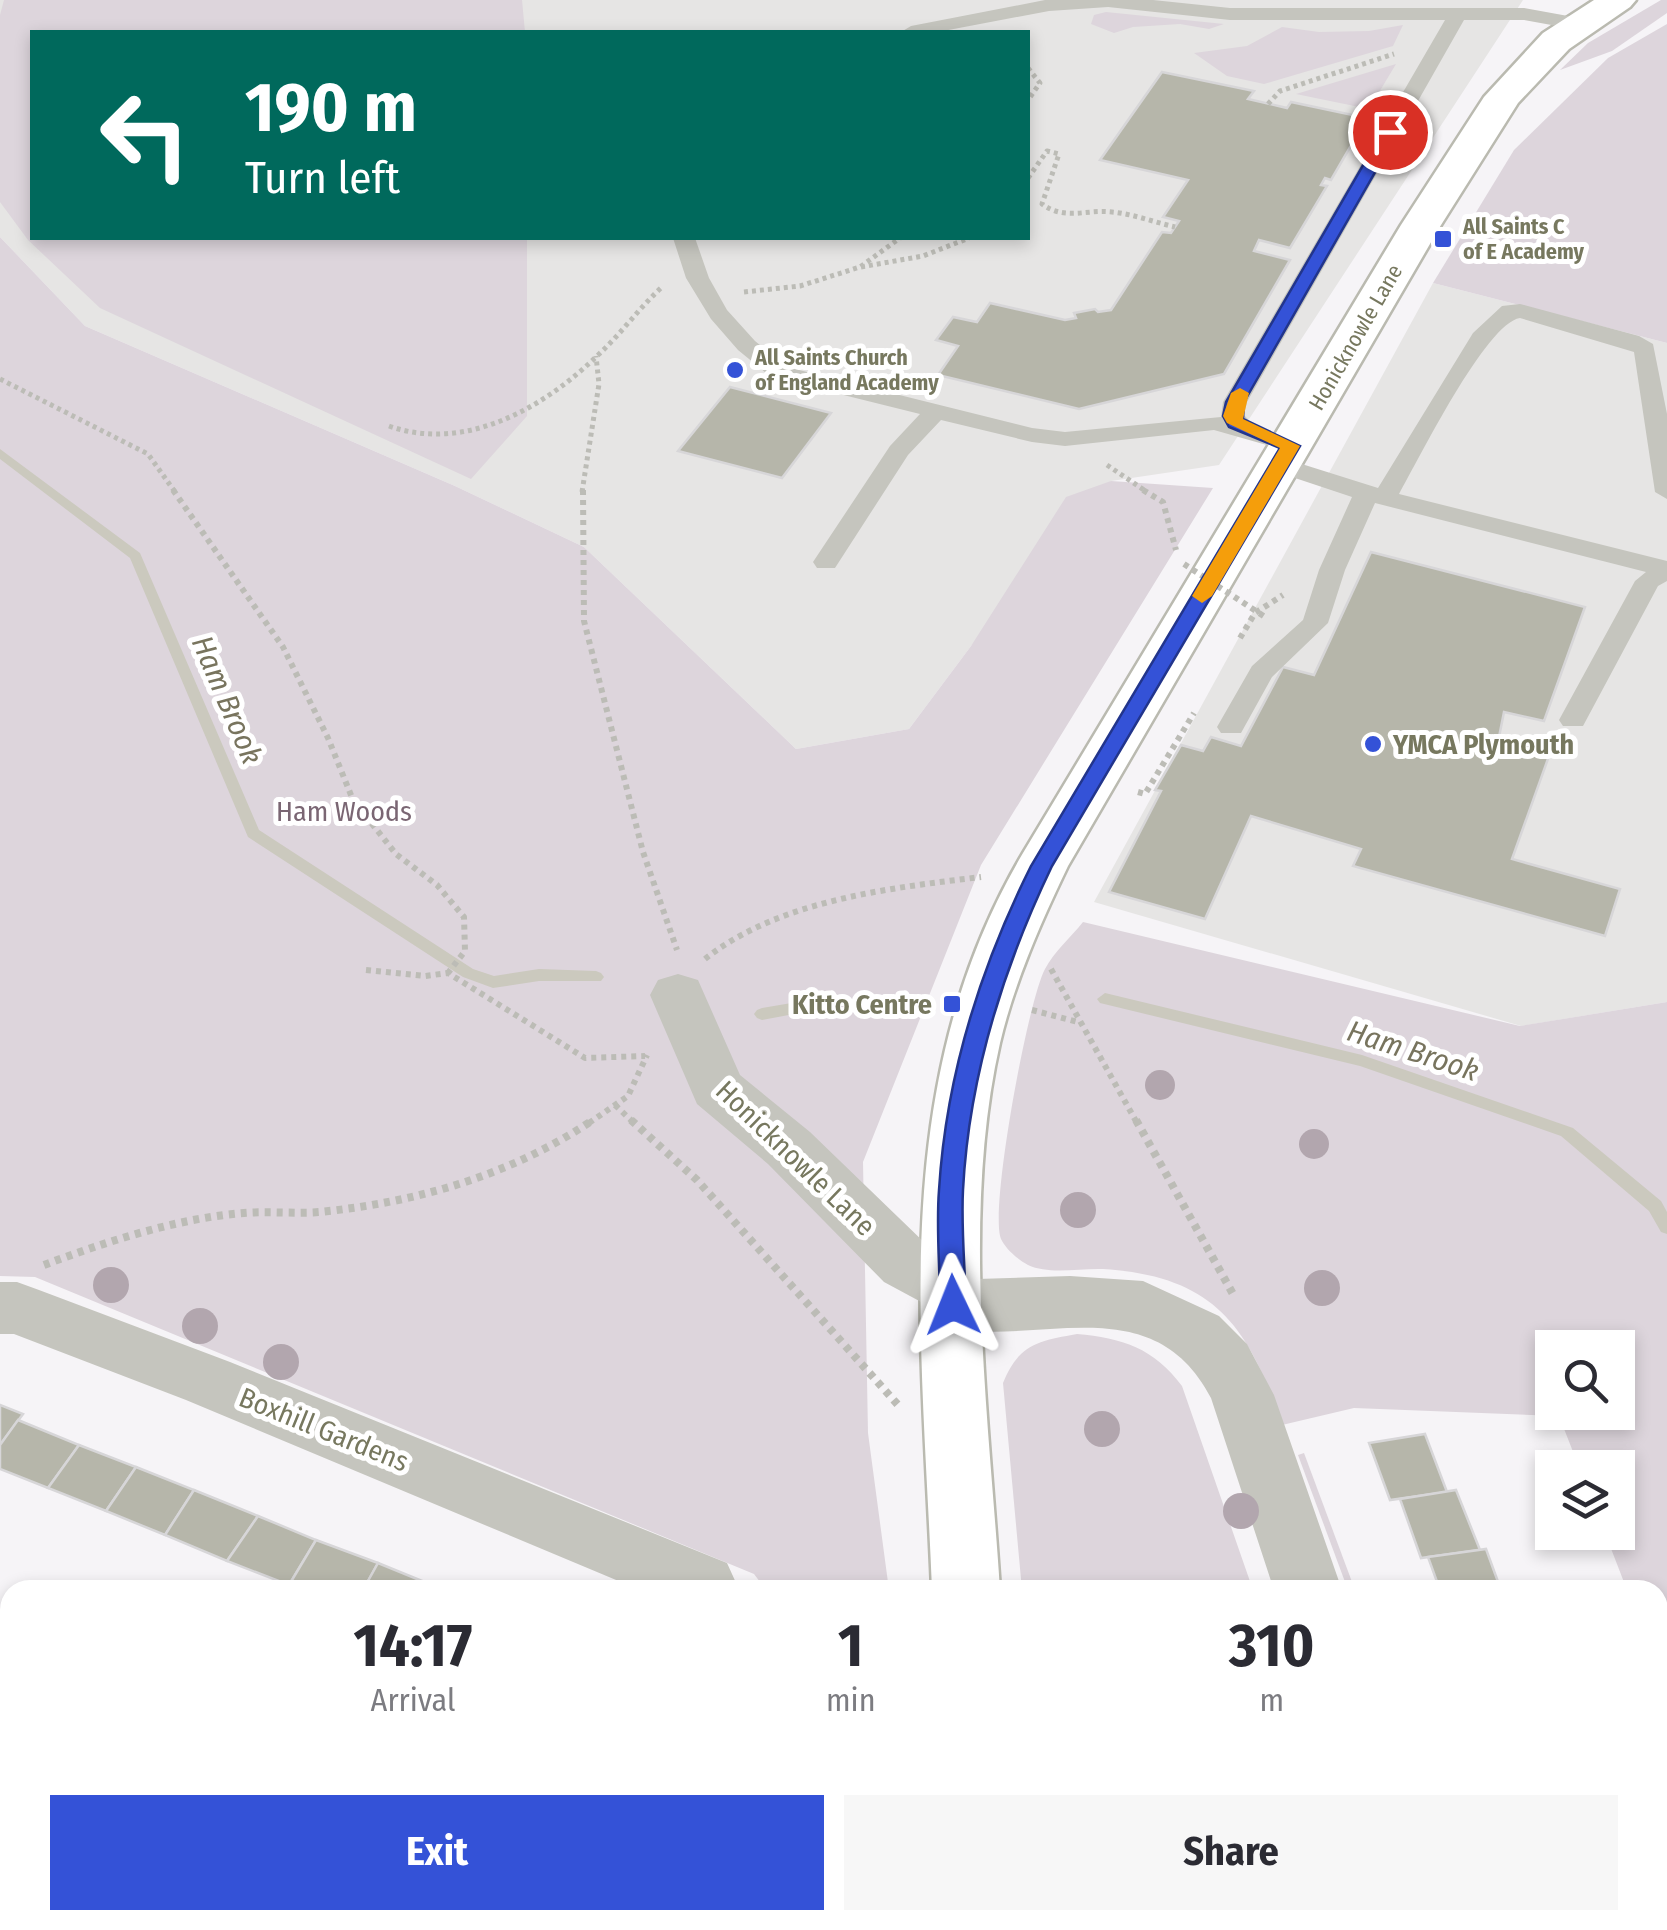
<!DOCTYPE html>
<style>
body{margin:0;font-family:"Fira Sans Condensed",sans-serif;background:#f7f7f7;color:#2b2b33;height:100vh;display:flex;flex-direction:column;font-size:38px;white-space:nowrap}
*{box-sizing:border-box;margin:0}
p{font-size:32px;color:#7c7c81}
.icon{flex:none;width:55px;height:55px;fill:none;stroke:currentColor;stroke-width:2;stroke-linecap:round;stroke-linejoin:round}
.map{position:relative;flex:1;overflow:hidden}
.panel{position:absolute;left:0px;top:1580px;width:1668px;height:350px;display:flex;flex-direction:column;background:#fff;border-radius:30px 30px 0 0;box-shadow:0 5px 15px #0003}
.panel>*{flex:none}
.hud{position:absolute;left:30px;top:30px;width:1000px;height:210px;border-radius:0px;box-shadow:0 5px 15px #0003;background:#00695c;color:#fff;overflow:hidden}
.fabs{position:absolute;left:1535px;top:1330px;display:grid;gap:20px}
.fabs a{display:grid;place-items:center;width:100px;height:100px;border-radius:0px;background:#fff;box-shadow:0 5px 15px #0003;font-size:50px}
.pin{position:absolute;display:grid;place-items:center;width:85px;height:85px;color:#fff;margin:-42px;border:5px solid #fff;border-radius:50%;box-shadow:0 2px 10px #0007}
.me{position:absolute;width:110px;margin:-55px;rotate:358deg;stroke-linejoin:round;filter:drop-shadow(0 0 8px #0008)}
.turn{display:flex;align-items:center;gap:35px;height:210px;padding:0 50px;font-size:45px}
.turn .icon{width:130px;height:130px;stroke-width:2.5}
.turn b{display:block;font-size:70px;line-height:85px}
.eta{display:flex;justify-content:space-evenly;align-items:center;height:170px;text-align:center}
.eta b{font-size:60px;font-weight:700;line-height:70px}
.action{display:flex;gap:20px;margin-top:auto;padding:20px 50px}
.action a{flex:1;height:115px;border-radius:0px;background:#3452d7;color:#fff;font-size:40px;font-weight:700;line-height:115px;text-align:center}
.action a+a{background:#f7f7f7;color:#2b2b33}
.map>svg:first-child{display:block}
</style>
<div class="map">
<svg width="1667" height="1930" viewBox="0 0 1667 1930">
<rect width="100%" height="100%" fill="#f6f4f7"/>
<g fill="#e6e5e4" fill-rule="evenodd">
<path d="M0,0H1523L1219,465L1111,481L971,646L909,729L796,749L584,547L455,486L85,326L0,237ZM32,32H1028V238H32Z"/>
<polygon points="1433,283 1667,343 1667,1002 1521,1026 1094,902"/>
</g>
<g fill="#ddd5dc" fill-rule="evenodd">
<polygon points="4,0 522,0 525,32 32,32 32,238 527,238 527,416 471,479 100,308 28,240 0,202 0,15"/>
<polygon points="1661,0 1667,0 1667,13 1612,51 1560,70 1588,43"/>
<polygon points="1106,12 1224,24 1209,29 1180,24 1133,27 1114,33 1091,24 1094,15"/>
<polygon points="1667,24 1667,343 1433,283 1514,150 1608,58"/>
<polygon points="1403,25 1393,46 1264,84 1227,76 1194,53 1247,46 1282,27 1319,32 1369,31"/>
<polygon points="1396,64 1369,109 1296,94"/>
<polygon points="0,237 85,326 455,486 584,547 796,749 909,729 971,646 1066,497 1111,481 1213,488 981,865 863,1162 868,1433 889,1590 766,1590 754,1574 35,1277 0,1276"/>
<path d="M1083,922L1520,1026L1667,1002V1690L1658,1666V1590H1627L1605,1533L1618,1532V1468L1579,1467L1559,1416L1354,1408L1282,1425C1249,1327 1215,1276 1103,1269C1080,1268 1049,1275 1028,1265C1018,1260 1005,1248 1001,1239C989,1210 1028,1000 1045,969C1054,952 1071,937 1083,922ZM1552,1348H1618V1412H1552Z"/>
<path d="M1077,1334C1122,1338 1154,1348 1182,1386L1253,1590H1022L1003,1383C1019,1344 1038,1341 1077,1334Z"/>
<polygon points="1304,1453 1355,1590 1348,1590 1298,1455"/>
<polygon points="1220,1920 1366,1920 1369,1930 1208,1930 1222,1927"/>
</g>
<g fill="none" stroke-linecap="round" stroke-linejoin="round">
<g fill="#cbc9be" fill-rule="evenodd">
<polygon points="0,449 140,553 259,830 473,969 494,976 539,969 596,971 601,973 604,977 601,981 539,981 493,988 463,977 248,837 130,558 0,459"/>
<polygon points="1105,993 1362,1055 1573,1128 1661,1201 1667,1212 1667,1234 1661,1232 1649,1211 1561,1136 1360,1066 1100,1003 1097,999"/>
<polygon points="821,998 826,1000 829,1004 826,1008 762,1020 757,1018 754,1014 757,1010 762,1008"/>
</g>
</g>
<g fill="#b6b6aa" stroke="#d7d6d8" stroke-width="2.5">
<polygon points="1162,72 1254,91 1248,99 1287,108 1291,102 1367,118 1331,180 1325,178 1321,185 1327,186 1290,248 1259,240 1254,251 1290,260 1224,374 1079,409 938,375 958,346 936,340 953,317 977,322 990,303 1065,320 1076,318 1074,313 1095,309 1098,312 1111,310 1162,232 1171,233 1179,221 1163,217 1188,180 1100,160"/>
<polygon points="730,387 831,413 782,478 678,451"/>
<polygon points="1371,552 1585,607 1544,721 1504,712 1498,742 1549,756 1512,859 1620,889 1605,936 1353,866 1361,849 1251,816 1205,919 1109,892 1161,791 1155,790 1181,745 1203,751 1211,737 1241,746 1283,667 1314,675"/>
<polygon points="0,1405 23,1414 0,1445"/>
<polygon points="18,1420 79,1445 48,1488 0,1469 0,1445"/>
<polygon points="1425,1434 1447,1492 1390,1500 1369,1443"/>
<polygon points="79,1445 136,1467 106,1511 48,1488"/>
<polygon points="136,1467 194,1490 165,1535 106,1511"/>
<polygon points="194,1490 258,1516 227,1561 165,1535"/>
<polygon points="1456,1490 1480,1550 1421,1558 1400,1499"/>
<polygon points="258,1516 316,1540 289,1585 227,1561"/>
<polygon points="316,1540 378,1563 363,1590 300,1590 289,1585"/>
<polygon points="1486,1549 1501,1590 1440,1590 1428,1557"/>
<polygon points="378,1563 444,1590 363,1590"/>
<polygon points="0,1670 10,1675 10,1703 0,1718"/>
<polygon points="10,1703 10,1765 0,1760 0,1718"/>
<polygon points="252,1920 337,1920 328,1930 257,1930 250,1923"/>
<polygon points="337,1920 385,1920 397,1930 328,1930"/>
<polygon points="1057,1920 1138,1920 1141,1930 1059,1930"/>
<polygon points="1138,1920 1220,1920 1223,1927 1141,1930"/>
<polygon points="1531,1920 1592,1920 1596,1930 1535,1930"/>
</g>
<g fill="none" stroke-linecap="round" stroke-linejoin="round">
<g stroke="#babab0" stroke-width="5">
<g id="secondary">
<path d="M1594,0H1636L1630,7L1569,49L1518,103L1441,225L1068,866C1041,922 1014,983 1000,1043C961,1213 989,1417 1000,1590H932C922,1334 887,1084 1023,853L1401,225L1484,97L1543,33Z"/>
<polygon points="907,1920 981,1920 979,1930 905,1930"/>
</g>
</g>
<g stroke="#bcbcb6" stroke-width="5" stroke-dasharray="4 4" stroke-linecap="butt">
<polyline points="1028,68 1040,83 1028,100"/>
<polyline points="1268,104 1280,91 1394,54"/>
<path d="M1028,178L1047,151L1059,154L1042,204C1065,221 1086,209 1112,212C1133,214 1154,222 1175,227"/>
<polyline points="861,267 923,256 969,238"/>
<polyline points="744,292 800,286 860,267 900,238"/>
<polyline points="0,379 148,454 175,492"/>
<path d="M389,426C465,453 544,408 598,355C621,334 639,308 662,287"/>
<polyline points="1107,465 1147,492"/>
<polyline points="582,492 599,384 596,356"/>
</g>
<g stroke="#bcbcb6" stroke-width="6" stroke-dasharray="5 5" stroke-linecap="butt">
<polyline points="173,490 283,647 328,738 353,800 396,854 437,885 464,917 465,951 448,973"/>
<polyline points="583,490 584,621 643,852 677,950"/>
<polyline points="1143,490 1163,502 1176,550"/>
<polyline points="1240,638 1255,613 1283,595"/>
<polyline points="1138,792 1145,794 1194,713"/>
<path d="M705,959C779,900 890,888 981,877"/>
<polyline points="1051,969 1137,1123"/>
<polyline points="366,970 425,976 448,973 585,1058 645,1056"/>
<polyline points="1032,1010 1078,1022"/>
<polyline points="615,1105 634,1123"/>
<polyline points="589,1123 628,1096 647,1055"/>
</g>
<g stroke="#bcbcb6" stroke-width="8" stroke-dasharray="6 6" stroke-linecap="butt">
<polyline points="631,1120 697,1180 899,1406"/>
<polyline points="1136,1120 1233,1294"/>
<path d="M44,1265C105,1242 178,1218 244,1213C269,1211 295,1214 320,1212C418,1202 511,1175 593,1120"/>
<polyline points="0,1861 10,1867"/>
<polyline points="93,1920 107,1930"/>
</g>
<g fill="#c5c5be" fill-rule="evenodd">
<polygon points="1045,0 1153,0 1230,8 1524,8 1579,18 1589,24 1579,30 1524,20 1464,20 1247,402 1244,415 1255,427 1300,440 1303,445 1300,450 1291,452 1214,430 1065,446 1032,442 941,420 908,455 835,568 817,568 813,562 890,446 920,414 771,377 738,350 711,319 686,278 673,238 695,238 709,278 727,310 755,341 787,367 1032,428 1065,432 1221,417 1223,402 1445,20 1230,20 1108,7 1049,11 938,32 901,32 911,26"/>
<path d="M1520,304L1639,336L1653,344L1667,414V499L1655,492L1634,352L1520,318C1486,323 1419,459 1399,494L1667,561V581L1658,586L1583,726H1563L1559,720L1635,581L1646,572L1375,503L1345,570L1328,623L1272,677L1241,733H1221L1217,727L1252,666L1303,620L1319,570L1352,497L1271,470L1268,465L1271,460H1289L1378,488L1473,333L1502,306Z"/>
</g>
<g fill="#c5c5be" fill-rule="evenodd">
<path d="M678,974L698,980L740,1075L810,1132L928,1246L973,1271L977,1279L1070,1276L1143,1281L1219,1316L1247,1344L1274,1395L1342,1590H1274L1211,1398C1149,1279 1025,1355 931,1323L923,1303L884,1282L768,1164L697,1104L650,995L658,980Z"/>
<polygon points="0,1282 17,1282 39,1290 230,1362 727,1563 737,1585 735,1590 640,1590 186,1400 14,1334 0,1334"/>
<polygon points="1387,1920 1461,1920 1465,1930 1391,1930"/>
</g>
<use href="#secondary" fill="#fff" fill-rule="evenodd"/>
<polyline stroke="#bcbcb6" stroke-width="6" stroke-dasharray="5 5" stroke-linecap="butt" points="1184,564 1265,617"/>
</g>
<g fill="#b2a6ae">
<circle cx="1160" cy="1085" r="15"/>
<circle cx="1314" cy="1144" r="15"/>
<circle cx="1078" cy="1210" r="18"/>
<circle cx="111" cy="1285" r="18"/>
<circle cx="1322" cy="1288" r="18"/>
<circle cx="200" cy="1326" r="18"/>
<circle cx="281" cy="1362" r="18"/>
<circle cx="1102" cy="1429" r="18"/>
<circle cx="1241" cy="1511" r="18"/>
</g>
<path fill="#3452d7" stroke="#22358c" stroke-width="2.5" d="M1384,129L1398,132L1244,402L1243,419L1300,446L1052,866C1003,968 969,1075 963,1190C961,1228 965,1267 966,1305L962,1313L953,1316L944,1313L940,1305C940,1267 936,1228 939,1190C946,1075 980,968 1031,866L1280,448L1229,427L1223,416L1226,402Z"/>
<polygon fill="#f59e0b" points="1240,388 1249,393 1243,419 1300,446 1212,596 1202,603 1192,596 1280,448 1227,423 1223,416 1231,393"/>
<g fill="#3452d7" stroke="#fff" stroke-width="4">
<rect x="1433" y="229" width="20" height="20" rx="5"/>
<circle cx="735" cy="370" r="10"/>
<circle cx="1373" cy="744" r="10"/>
<rect x="942" y="994" width="20" height="20" rx="5"/>
</g>
<g text-anchor="middle" stroke-width="10" stroke-linejoin="round" paint-order="stroke">
<g font-size="22" font-weight="bold" fill="#77785f" stroke="#fff" text-anchor="start">
<text x="1463" y="234">All Saints C<tspan x="1463" dy="25">of E Academy</tspan></text>
<text x="755" y="365">All Saints Church<tspan x="755" dy="25">of England Academy</tspan></text>
</g>
<g font-size="22" fill="#77785f" stroke="#fff">
<text transform="translate(1355 337) rotate(-60)" y="8">Honicknowle Lane</text>
</g>
<g font-size="28" font-weight="bold" fill="#77785f" stroke="#fff" text-anchor="start">
<text x="1393" y="754">YMCA Plymouth</text>
<text x="932" y="1014" text-anchor="end">Kitto Centre</text>
</g>
<g font-size="28" fill="#7a6673" stroke="#fff">
<text x="344" y="821">Ham Woods</text>
</g>
<g font-size="28" fill="#77785f" stroke="#fff">
<text transform="translate(796 1158) rotate(44)" y="10">Honicknowle Lane</text>
<text transform="translate(324 1429) rotate(22)" y="10">Boxhill Gardens</text>
</g>
<g font-size="30" font-style="italic" fill="#78745e" stroke="#fff">
<text transform="translate(227 700) rotate(67)" y="10">Ham Brook</text>
<text transform="translate(1413 1051) rotate(18)" y="10">Ham Brook</text>
</g>
</g>
</svg>
<div class="fabs">
<a><svg class="icon" aria-label="search" viewBox="0 0 24 24"><circle cx="10" cy="10" r="6"/><path d="M15 15l6 6"/></svg></a>
<a><svg class="icon" aria-label="layers" viewBox="0 0 24 24"><path d="M12 4l9 5-9 5-9-5zM3 14l9 5 9-5"/></svg></a>
</div>
<div class="pin" style="left:1390px;top:132px;background:#d93025"><svg class="icon" aria-label="arrive" viewBox="0 0 24 24"><path d="M6 21V4h12l-3 4 3 4H6"/></svg></div>
<svg class="me" style="left:953px;top:1305px" viewBox="-20 -20 40 40"><path d="M0-17L14 15 0 8-14 15z" fill="#3452d7" stroke="#fff" stroke-width="4"/></svg>
<div class="hud">
<div class="turn"><svg class="icon" aria-label="left" viewBox="0 0 24 24"><path d="M17 20v-9H6M10 6l-5 5 5 5"/></svg><div><b>190 m</b>Turn left</div></div>
</div>
<section class="panel">
<div class="eta">
<div><b>14:17</b><p>Arrival</p></div>
<div><b>1</b><p>min</p></div>
<div><b>310</b><p>m</p></div>
</div>
<div class="action"><a>Exit</a><a>Share</a></div>
</section>
</div>
